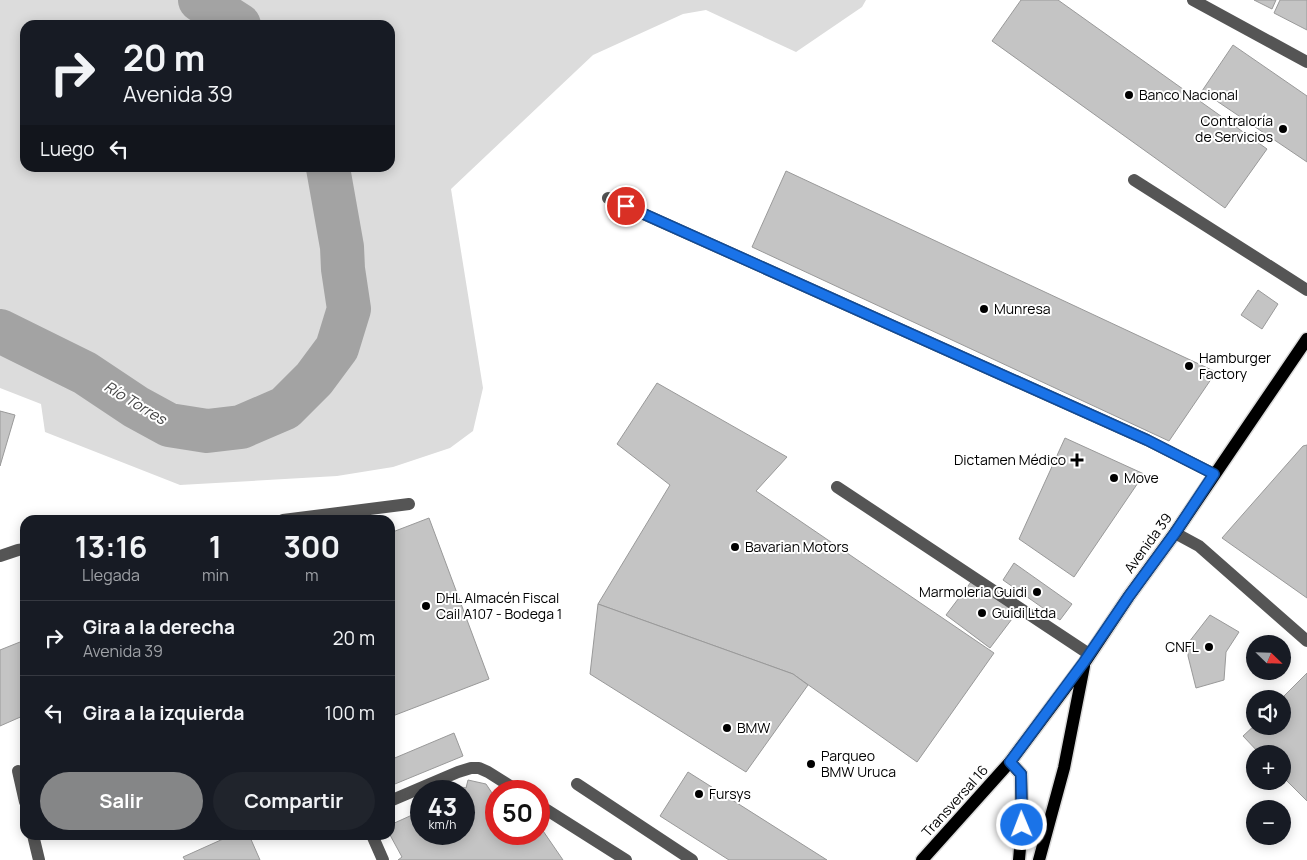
<!DOCTYPE html>
<html lang="es">
<meta charset="utf-8">
<style>
body{margin:0;font-family:Manrope,sans-serif;background:#20242c;color:#f1f3f6;height:100vh;display:flex;flex-direction:column;font-size:19px;white-space:nowrap}
*{box-sizing:border-box;margin:0}
p{font-size:16px;color:#9ea1a6}
.icon{flex:none;width:28px;height:28px;fill:none;stroke:currentColor;stroke-width:2;stroke-linecap:round;stroke-linejoin:round}
.map{position:relative;flex:1;overflow:hidden}
.sheet{position:absolute;left:20px;top:515px;width:375px;height:325px;display:flex;flex-direction:column;background:#171b24;border-radius:15px;box-shadow:0 2px 12px #0003}
.sheet>*{flex:none}
.guide{position:absolute;left:20px;top:20px;width:375px;height:152px;border-radius:15px;box-shadow:0 2px 12px #0003;background:#171b24;color:#f1f3f6;overflow:hidden}
.needle{width:32px;rotate:113deg}
.buttons{position:absolute;left:1246px;top:635px;display:grid;gap:10px}
.buttons a{display:grid;place-items:center;width:45px;height:45px;border-radius:50%;background:#171b24;box-shadow:0 2px 12px #0003;font-size:25px}
.speed{position:absolute;left:410px;top:780px;display:flex;gap:10px;font-size:25px;font-weight:700;text-align:center}
.speed>*{display:grid;place-content:center;width:65px;height:65px;border-radius:50%;background:#171b24;box-shadow:0 2px 12px #0003;line-height:1}
.speed small{font-size:12px;font-weight:400}
.speed .limit{border:8px solid #d22;background:#fff;color:#111}
.pin{position:absolute;display:grid;place-items:center;width:42px;height:42px;color:#fff;margin:-21px;border:2px solid #fff;border-radius:50%;box-shadow:0 1px 5px #0007}
.me{position:absolute;width:55px;margin:-28px;rotate:359deg;stroke-linejoin:round;filter:drop-shadow(0 0 4px #0008)}
.turn{display:flex;align-items:center;gap:18px;height:105px;padding:0 20px;font-size:22px}
.turn .icon{width:65px;height:65px;stroke-width:2.5}
.turn b{display:block;font-size:35px;line-height:42px}
.then{display:flex;align-items:center;height:48px;padding:0 20px;background:#0003;gap:10px;font-size:19px}
.eta{display:flex;justify-content:space-evenly;align-items:center;height:85px;text-align:center}
.eta b{font-size:30px;font-weight:700;line-height:35px}
.primary-button{display:flex;gap:10px;margin-top:auto;padding:10px 20px}
.primary-button a{flex:1;height:58px;border-radius:30px;background:#858687;color:#fff;font-size:20px;font-weight:700;line-height:58px;text-align:center}
.primary-button a+a{background:#20242c;color:#f1f3f6}
ul{padding:0;list-style:none}
li{display:flex;align-items:center;gap:15px;height:75px;padding:0 20px;border-top:1px solid #363941}
li div{flex:1}
li b{display:block;font-size:19px}
li em{font-style:normal}
.map>svg:first-child{display:block}
</style>
<div class="map">
<svg width="1307" height="860" viewBox="0 0 1307 860">
<rect width="100%" height="100%" fill="#fff"/>
<path fill="#dcdcdc" fill-rule="evenodd" d="M0,0H866L862,7L796,52L706,10L683,14L593,55L451,189L483,388L473,431L450,448L393,467L337,476L180,485L45,432L41,404L0,388ZM25,25H390V168H25Z"/>
<g fill="none" stroke-linecap="round" stroke-linejoin="round">
<g stroke="#a3a3a3" stroke-width="44">
<polyline points="200,0 239,25"/>
<polyline points="0,331 85,373 136,407 169,425 207,431 241,427 285,408 314,379 337,348 349,309 343,269 342,247 328,168"/>
</g>
</g>
<g fill="#c4c4c4" stroke="#999">
<polygon points="1021,0 1058,0 1267,149 1225,208 992,41"/>
<polygon points="1254,0 1276,0 1272,9"/>
<polygon points="1280,0 1307,0 1307,30 1274,13"/>
<polygon points="1233,45 1307,96 1307,162 1202,91"/>
<polygon points="786,171 1216,372 1169,441 752,247"/>
<polygon points="1258,290 1278,304 1262,329 1241,315"/>
<polygon points="657,383 787,457 756,491 994,653 917,762 793,674 598,604 670,485 617,444"/>
<polygon points="0,411 15,415 0,466"/>
<polygon points="1065,438 1144,474 1074,577 1019,539"/>
<polygon points="1307,445 1307,598 1222,538 1303,446"/>
<polygon points="429,518 489,679 390,717 390,533"/>
<polygon points="1014,563 1072,604 1060,620 1003,580"/>
<polygon points="974,578 1018,611 990,648 946,615"/>
<polygon points="598,604 793,674 808,685 746,772 590,674"/>
<polygon points="1210,615 1239,632 1226,652 1224,680 1196,688 1188,656 1189,642"/>
<polygon points="25,640 25,715 0,726 0,650"/>
<polygon points="1307,673 1307,801 1282,776 1282,754 1260,754 1243,736 1255,725 1255,726 1282,726 1282,699 1281,699"/>
<polygon points="454,733 463,756 390,786 390,760"/>
<polygon points="688,772 827,860 729,860 660,816"/>
<polygon points="468,780 486,784 496,799 496,834 539,834 539,825 563,860 398,860 402,857 390,835 390,825 421,811 421,834 464,834 464,791 452,791 453,785 466,788"/>
<polygon points="232,835 249,835 260,860 185,860 183,857"/>
</g>
<g fill="none" stroke-linecap="round" stroke-linejoin="round">
<g stroke="#dbdbdb" stroke-width="15">
<g id="major">
<polyline points="1010,762 1021,774 1022,825 1019,860"/>
<polyline points="922,860 1010,762 1085,662 1129,596 1175,533 1307,339"/>
<polyline points="1039,860 1064,768 1084,666"/>
</g>
</g>
<g stroke="#555" stroke-width="12">
<polyline points="1193,0 1307,62"/>
<polyline points="1134,180 1307,290"/>
<polyline points="608,198 1147,440 1214,474"/>
<polyline points="837,487 1089,654"/>
<polyline points="283,520 409,504"/>
<polyline points="1175,533 1199,546 1307,641"/>
<polyline points="0,556 18,550 25,549"/>
<polyline points="18,771 25,802"/>
<polyline points="577,784 692,860"/>
<polyline points="390,801 458,772 471,768 479,768 488,772 518,791"/>
<polyline points="539,805 626,860"/>
<polyline points="33,835 39,860"/>
<polyline points="372,835 383,860"/>
</g>
<use href="#major" stroke="#000" stroke-width="12"/>
</g>
<g fill="none" stroke-linecap="round" stroke-linejoin="round">
<g stroke="#114b97" stroke-width="12">
<polyline id="route" points="626,206 1147,440 1214,474 1175,533 1129,596 1084,662 1010,762 1021,774 1022,825"/>
</g>
<use href="#route" stroke="#1a73e8" stroke-width="9"/>
</g>
<g fill="#000" stroke="#fff" stroke-width="2">
<circle cx="1129" cy="95" r="5"/>
<circle cx="1283" cy="129" r="5"/>
<circle cx="984" cy="309" r="5"/>
<circle cx="1189" cy="366" r="5"/>
<path d="M1074.5 452.5h5v5h5v5h-5v5h-5v-5h-5v-5h5z"/>
<circle cx="1114" cy="478" r="5"/>
<circle cx="735" cy="547" r="5"/>
<circle cx="1037" cy="592" r="5"/>
<circle cx="426" cy="606" r="5"/>
<circle cx="982" cy="613" r="5"/>
<circle cx="1209" cy="647" r="5"/>
<circle cx="727" cy="728" r="5"/>
<circle cx="811" cy="764" r="5"/>
<circle cx="699" cy="794" r="5"/>
</g>
<g text-anchor="middle" stroke-width="4" stroke-linejoin="round" paint-order="stroke">
<g font-size="14" fill="#000" stroke="#fff" text-anchor="start">
<text x="1139" y="100">Banco Nacional</text>
<text x="1273" y="126" text-anchor="end">Contraloría<tspan x="1273" dy="16">de Servicios</tspan></text>
<text x="994" y="314">Munresa</text>
<text x="1199" y="363">Hamburger<tspan x="1199" dy="16">Factory</tspan></text>
<text x="1066" y="465" text-anchor="end">Dictamen Médico</text>
<text x="1124" y="483">Move</text>
<text x="745" y="552">Bavarian Motors</text>
<text x="1027" y="597" text-anchor="end">Marmoleria Guidi</text>
<text x="436" y="603">DHL Almacén Fiscal<tspan x="436" dy="16">Cail A107 - Bodega 1</tspan></text>
<text x="992" y="618">Guidi Ltda</text>
<text x="1199" y="652" text-anchor="end">CNFL</text>
<text x="737" y="733">BMW</text>
<text x="821" y="761">Parqueo<tspan x="821" dy="16">BMW Uruca</tspan></text>
<text x="709" y="799">Fursys</text>
</g>
<g font-size="14" fill="#000" stroke="#fff">
<text transform="translate(1148 543) rotate(-54)" y="5">Avenida 39</text>
<text transform="translate(955 801) rotate(-48)" y="5">Transversal 16</text>
</g>
<g font-size="15" font-style="italic" fill="#444" stroke="#fff">
<text transform="translate(135 403) rotate(31)" y="5">Río Torres</text>
</g>
</g>
</svg>
<div class="buttons">
<a><svg class="needle" viewBox="-14 -14 28 28"><path d="M0-13l5 13h-10z" fill="#e53935"/><path d="M0 13l5-13h-10z" fill="#9ea1a6"/></svg></a>
<a><svg class="icon" aria-label="sound" viewBox="0 0 24 24"><path d="M4 9h4l5-4v14l-5-4H4zM17 9q2 3 0 6"/></svg></a>
<a>+</a>
<a>−</a>
</div>
<div class="speed"><div>43<small>km/h</small></div><div class="limit">50</div></div>
<div class="pin" style="left:626px;top:206px;background:#d93025"><svg class="icon" aria-label="arrive" viewBox="0 0 24 24"><path d="M6 21V4h12l-3 4 3 4H6"/></svg></div>
<svg class="me" style="left:1022px;top:825px" viewBox="-20 -20 40 40"><circle r="17" fill="#1a73e8" stroke="#fff" stroke-width="3"/><path d="M0-11L8 9 0 5-8 9z" fill="#fff"/></svg>
<div class="guide">
<div class="turn"><svg class="icon" aria-label="right" viewBox="0 0 24 24"><path d="M7 20v-9h11M14 6l5 5-5 5"/></svg><div><b>20 m</b>Avenida 39</div></div>
<div class="then">Luego<svg class="icon" aria-label="left" viewBox="0 0 24 24"><path d="M17 20v-9H6M10 6l-5 5 5 5"/></svg></div>
</div>
<section class="sheet">
<div class="eta">
<div><b>13:16</b><p>Llegada</p></div>
<div><b>1</b><p>min</p></div>
<div><b>300</b><p>m</p></div>
</div>
<ul>
<li><svg class="icon" aria-label="right" viewBox="0 0 24 24"><path d="M7 20v-9h11M14 6l5 5-5 5"/></svg><div><b>Gira a la derecha</b><p>Avenida 39</p></div><em>20 m</em></li>
<li><svg class="icon" aria-label="left" viewBox="0 0 24 24"><path d="M17 20v-9H6M10 6l-5 5 5 5"/></svg><div><b>Gira a la izquierda</b></div><em>100 m</em></li>
</ul>
<div class="primary-button"><a>Salir</a><a>Compartir</a></div>
</section>
</div>
